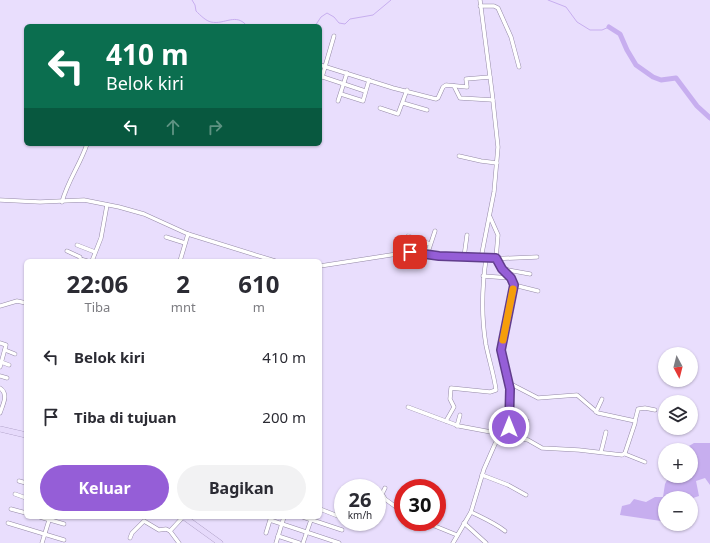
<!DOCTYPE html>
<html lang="id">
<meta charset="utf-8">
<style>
body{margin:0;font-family:"Noto Sans",sans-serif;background:#f2f2f3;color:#2b2b33;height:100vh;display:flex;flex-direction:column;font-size:15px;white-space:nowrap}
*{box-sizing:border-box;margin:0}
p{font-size:13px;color:#7c7c81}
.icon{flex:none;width:22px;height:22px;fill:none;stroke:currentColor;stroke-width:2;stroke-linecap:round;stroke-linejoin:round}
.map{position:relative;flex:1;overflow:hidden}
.panel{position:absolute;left:24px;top:259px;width:298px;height:260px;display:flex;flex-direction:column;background:#fff;border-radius:6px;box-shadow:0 1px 3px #0004}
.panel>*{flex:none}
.hud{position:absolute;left:24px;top:24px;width:298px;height:122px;border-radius:6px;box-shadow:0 1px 3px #0004;background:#0b6e4f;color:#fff;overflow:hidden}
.needle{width:26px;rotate:173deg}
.buttons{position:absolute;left:658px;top:347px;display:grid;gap:8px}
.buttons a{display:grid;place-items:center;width:40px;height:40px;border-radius:50%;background:#fff;box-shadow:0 1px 3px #0004;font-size:20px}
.speed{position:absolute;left:334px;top:479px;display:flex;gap:8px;font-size:20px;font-weight:700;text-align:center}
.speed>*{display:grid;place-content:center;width:52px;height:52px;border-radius:50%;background:#fff;box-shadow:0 1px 3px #0004;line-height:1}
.speed small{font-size:10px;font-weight:400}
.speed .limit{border:6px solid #d22;background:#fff;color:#111}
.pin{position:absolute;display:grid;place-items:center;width:34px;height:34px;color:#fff;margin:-17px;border-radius:8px;box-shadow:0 2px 6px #0006}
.me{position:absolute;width:44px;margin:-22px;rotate:0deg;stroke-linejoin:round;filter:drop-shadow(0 0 3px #0008)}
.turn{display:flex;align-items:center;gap:14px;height:84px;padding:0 16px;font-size:18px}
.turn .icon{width:52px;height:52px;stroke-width:2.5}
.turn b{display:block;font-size:28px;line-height:34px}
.lanes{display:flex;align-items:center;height:38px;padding:0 16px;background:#0003;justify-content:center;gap:20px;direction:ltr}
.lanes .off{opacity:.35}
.eta{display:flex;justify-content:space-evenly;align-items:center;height:68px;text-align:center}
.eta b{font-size:24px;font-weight:700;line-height:28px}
.cta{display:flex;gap:8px;margin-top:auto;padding:8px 16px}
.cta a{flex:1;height:46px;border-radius:24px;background:#955ed7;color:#fff;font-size:16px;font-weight:700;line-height:46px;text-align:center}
.cta a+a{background:#f2f2f3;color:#2b2b33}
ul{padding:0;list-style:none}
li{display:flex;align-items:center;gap:12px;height:60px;padding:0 16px}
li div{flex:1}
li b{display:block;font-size:15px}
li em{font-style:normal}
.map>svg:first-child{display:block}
</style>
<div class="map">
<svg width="710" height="543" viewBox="0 0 710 543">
<rect width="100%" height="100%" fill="#e9defd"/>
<polygon fill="#c7aeef" points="694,443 710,443 710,485 705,478 696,481 699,496 693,498 691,508 691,498 665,498 665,519 661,521 620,515 622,506 630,504 634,499 646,502 655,497 663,497 665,484 669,476 691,476 691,450 682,450"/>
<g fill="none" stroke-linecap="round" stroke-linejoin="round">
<g stroke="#c7aeef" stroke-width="1">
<path d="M192,0L195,5L196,11C200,15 206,21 211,22C225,25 236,12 247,26"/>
<polyline points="548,0 566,7 577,22 590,30 602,30 609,27"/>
<polyline points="315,26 321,17 327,13 334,17 339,23 345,24 350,19 373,15 391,0"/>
</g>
<polyline stroke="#c7aeef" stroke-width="5" points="609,27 620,34 627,50 636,65 653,77 661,80 676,78 697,106 710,118"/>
<g stroke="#958aa7" stroke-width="4.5">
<g id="minor">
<polyline points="480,0 492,92 498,147 494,192 481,258"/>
<polyline points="480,6 494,6 498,8 511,37 519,67"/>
<polyline points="320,65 393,88 436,99 438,98 443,87 446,85 467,87 466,79 490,77"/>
<polyline points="320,76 365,91"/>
<polyline points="322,77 334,36"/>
<polyline points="454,86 460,98 493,100"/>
<polyline points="341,94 363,101 369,80"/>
<polyline points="338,101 347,73"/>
<polyline points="403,103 427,110"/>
<polyline points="380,108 398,114 407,90"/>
<polyline points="459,156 481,161 497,163"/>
<polyline points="0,200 40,202 84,200 119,207 144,214 188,234 275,261"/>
<path d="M62,202C68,180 80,165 87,144"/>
<polyline points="408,236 430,244"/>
<polyline points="166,237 185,243"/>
<polyline points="77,245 95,252"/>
<polyline points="67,251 80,257 80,259 87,261"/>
<polyline points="427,255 435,231"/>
<polyline points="464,257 467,235"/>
<polyline points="92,261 101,238 107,205"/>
<polyline points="180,261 188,234"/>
<polyline points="320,266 410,252 439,256 486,259 537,257"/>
<polyline points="503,269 530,274"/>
<polyline points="483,276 511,278"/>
<polyline points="514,285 538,291"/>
<polyline points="0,306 17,301 26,303"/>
<polyline points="0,343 6,345 0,367"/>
<polyline points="5,350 15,354"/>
<polyline points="1,362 9,365"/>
<polyline points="0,376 7,378"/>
<path d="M0,388C9,394 3,404 0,413"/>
<polyline points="408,407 459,426 491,432 500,436"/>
<polyline points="596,412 602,399"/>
<polyline points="510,420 527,421"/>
<path d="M446,421L454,407L450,399L451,388L490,392L496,390C494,375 489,360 486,345C481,316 482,287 486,259"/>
<polyline points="635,421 638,409 645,408 655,410"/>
<polyline points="457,426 460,415"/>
<polyline points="508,428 514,437 528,440 542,448 579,450 622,455 625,453 635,423 635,421 598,413 577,395 538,398 509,383"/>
<polyline points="601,452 606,432"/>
<polyline points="625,454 645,462"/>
<polyline points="482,475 508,485 526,495"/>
<polyline points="19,481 26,483"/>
<polyline points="385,488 382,494 385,499 403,512"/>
<polyline points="15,494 26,498"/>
<polyline points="11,509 26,513"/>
<polyline points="320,509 343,518"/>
<path d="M471,512C483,518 495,523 505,531"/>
<polyline points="40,517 64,524"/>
<polyline points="303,517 342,530"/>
<polyline points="425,522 457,535"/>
<polyline points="8,523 64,540"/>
<polyline points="464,523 486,543"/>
<polyline points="266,533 270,520 339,543"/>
<polyline points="278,536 299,543"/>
<polyline points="130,538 132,533 144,521 159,530 166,529 170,531"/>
<polyline points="42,543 50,517"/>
<polyline points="179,543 170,531 183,517"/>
<polyline points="276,543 284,517"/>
<polyline points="303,543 312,517"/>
<polyline points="453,543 471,512 484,469 495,444 500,436 509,427 510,389 501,350 514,285 511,278 502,269 496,258 498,235 490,217"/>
</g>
</g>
<g stroke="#9d8eb6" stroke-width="6">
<g id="primary">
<polyline points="0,429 26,435"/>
<polyline points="184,517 220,543"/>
</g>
</g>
<use href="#minor" stroke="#fff" stroke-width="3.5"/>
<use href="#primary" stroke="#e6dafb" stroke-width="5.5"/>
</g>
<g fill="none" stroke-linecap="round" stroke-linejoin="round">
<g stroke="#613d8c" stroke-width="10">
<polyline id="route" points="410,252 439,256 496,258 502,269 511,278 514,285 501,350 510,389 509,427"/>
</g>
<use href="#route" stroke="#955ed7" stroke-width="7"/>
<polyline stroke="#f59e0b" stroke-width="7" points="503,340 513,289"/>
</g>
</svg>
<div class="buttons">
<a><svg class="needle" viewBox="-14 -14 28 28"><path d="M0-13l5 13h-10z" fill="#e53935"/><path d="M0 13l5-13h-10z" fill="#7c7c81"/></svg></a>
<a><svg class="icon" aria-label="layers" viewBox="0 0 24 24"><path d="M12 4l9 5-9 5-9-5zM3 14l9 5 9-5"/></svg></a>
<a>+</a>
<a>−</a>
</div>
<div class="speed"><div>26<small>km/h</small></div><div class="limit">30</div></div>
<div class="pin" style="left:410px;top:252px;background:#d93025"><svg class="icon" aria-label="arrive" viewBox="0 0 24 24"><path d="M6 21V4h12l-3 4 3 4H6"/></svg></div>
<svg class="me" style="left:509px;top:427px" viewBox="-20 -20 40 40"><circle r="17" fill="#955ed7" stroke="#fff" stroke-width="3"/><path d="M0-11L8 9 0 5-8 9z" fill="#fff"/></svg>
<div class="hud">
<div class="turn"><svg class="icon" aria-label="left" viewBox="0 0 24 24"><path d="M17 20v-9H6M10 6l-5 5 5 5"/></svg><div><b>410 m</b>Belok kiri</div></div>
<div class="lanes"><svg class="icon" aria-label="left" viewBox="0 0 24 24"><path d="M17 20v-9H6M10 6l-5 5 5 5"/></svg><svg class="icon off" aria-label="ahead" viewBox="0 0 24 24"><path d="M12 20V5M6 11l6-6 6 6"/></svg><svg class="icon off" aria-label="right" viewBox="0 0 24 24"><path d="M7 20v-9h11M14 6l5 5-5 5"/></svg></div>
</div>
<section class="panel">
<div class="eta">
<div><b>22:06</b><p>Tiba</p></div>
<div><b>2</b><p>mnt</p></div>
<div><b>610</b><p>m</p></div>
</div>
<ul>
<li><svg class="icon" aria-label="left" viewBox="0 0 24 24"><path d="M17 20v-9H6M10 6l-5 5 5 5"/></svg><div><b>Belok kiri</b></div><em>410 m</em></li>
<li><svg class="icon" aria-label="arrive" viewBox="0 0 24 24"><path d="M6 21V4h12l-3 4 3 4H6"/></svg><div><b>Tiba di tujuan</b></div><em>200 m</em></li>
</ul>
<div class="cta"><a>Keluar</a><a>Bagikan</a></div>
</section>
</div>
